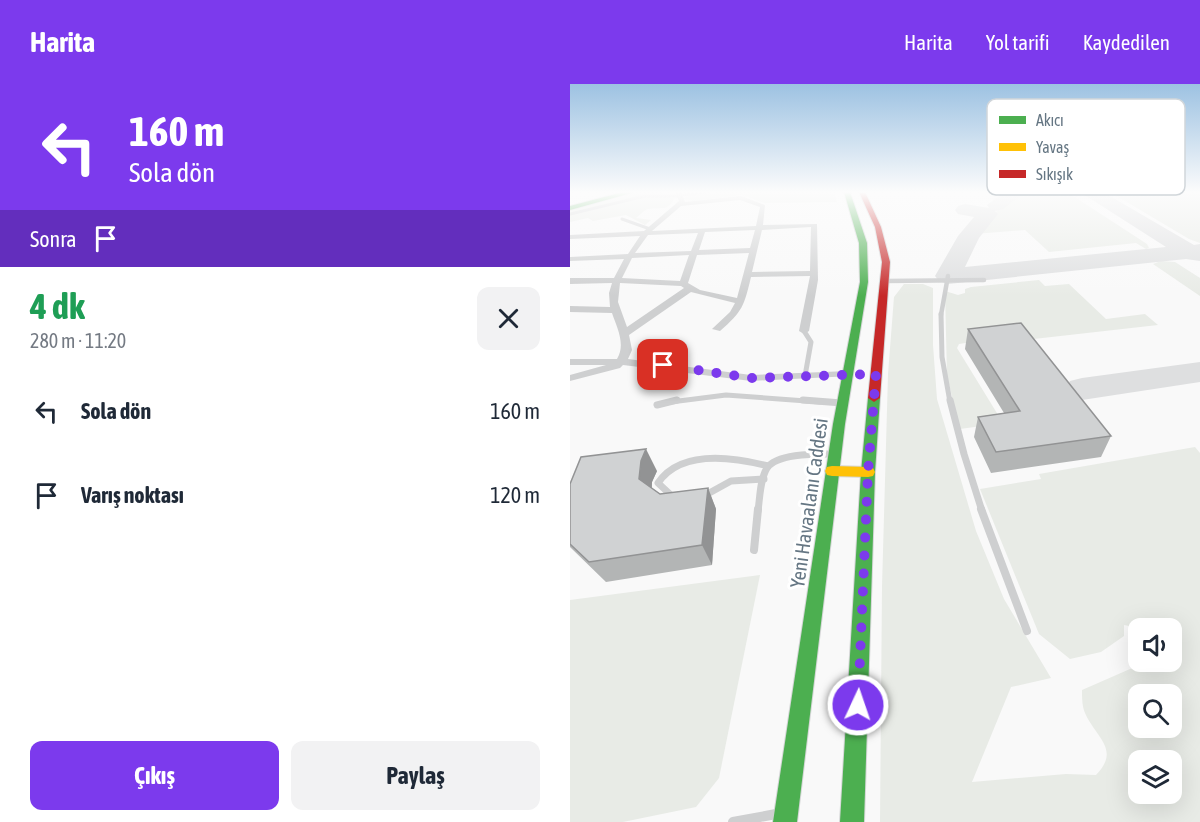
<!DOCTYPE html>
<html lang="tr">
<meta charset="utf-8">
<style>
body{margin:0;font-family:"Asap Condensed",sans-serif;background:#f2f2f3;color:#1f2937;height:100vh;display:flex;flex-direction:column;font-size:22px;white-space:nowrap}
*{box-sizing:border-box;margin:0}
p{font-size:20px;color:#747a83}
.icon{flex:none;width:33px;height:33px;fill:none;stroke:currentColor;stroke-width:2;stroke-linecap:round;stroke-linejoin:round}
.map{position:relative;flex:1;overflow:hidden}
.sheet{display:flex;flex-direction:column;background:#fff;width:570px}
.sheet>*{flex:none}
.banner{background:#7c3aed;color:#fff;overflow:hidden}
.controls{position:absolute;left:558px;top:534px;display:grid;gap:12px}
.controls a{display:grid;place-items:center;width:54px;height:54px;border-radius:12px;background:#fff;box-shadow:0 6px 24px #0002;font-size:30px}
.pin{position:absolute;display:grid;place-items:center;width:51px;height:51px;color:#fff;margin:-26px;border-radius:12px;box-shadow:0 3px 9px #0006}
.me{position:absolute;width:66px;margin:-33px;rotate:3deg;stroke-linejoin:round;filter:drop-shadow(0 0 4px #0008)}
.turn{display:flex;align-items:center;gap:21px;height:126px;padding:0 30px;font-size:27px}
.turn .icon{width:78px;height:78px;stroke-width:2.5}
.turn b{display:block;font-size:42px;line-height:51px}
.then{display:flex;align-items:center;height:57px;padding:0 30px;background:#0003;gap:12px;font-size:22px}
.round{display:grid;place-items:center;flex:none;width:63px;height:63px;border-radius:12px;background:#f2f2f3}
.head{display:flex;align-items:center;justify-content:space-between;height:102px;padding:0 30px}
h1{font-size:36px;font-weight:700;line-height:45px;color:#1e9e55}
.primary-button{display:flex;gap:12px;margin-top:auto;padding:12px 30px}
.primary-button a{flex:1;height:69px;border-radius:12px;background:#7c3aed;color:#fff;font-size:24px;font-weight:700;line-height:69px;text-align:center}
.primary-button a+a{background:#f2f2f3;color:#1f2937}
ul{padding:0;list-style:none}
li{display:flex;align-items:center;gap:18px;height:84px;padding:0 30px}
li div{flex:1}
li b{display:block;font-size:22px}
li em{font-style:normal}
header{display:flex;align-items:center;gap:36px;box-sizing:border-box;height:84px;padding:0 30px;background:#7c3aed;color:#fff}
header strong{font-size:28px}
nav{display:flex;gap:33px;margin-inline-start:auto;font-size:21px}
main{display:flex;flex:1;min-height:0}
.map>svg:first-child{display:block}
</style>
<header>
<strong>Harita</strong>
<nav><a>Harita</a><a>Yol tarifi</a><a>Kaydedilen</a></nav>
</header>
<main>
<section class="sheet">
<div class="banner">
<div class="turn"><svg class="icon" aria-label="left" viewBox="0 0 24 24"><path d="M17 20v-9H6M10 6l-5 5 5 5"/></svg><div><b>160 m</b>Sola dön</div></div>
<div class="then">Sonra<svg class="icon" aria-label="arrive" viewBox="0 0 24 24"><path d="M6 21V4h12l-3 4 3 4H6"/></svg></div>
</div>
<div class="head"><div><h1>4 dk</h1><p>280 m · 11:20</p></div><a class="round"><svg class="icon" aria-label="close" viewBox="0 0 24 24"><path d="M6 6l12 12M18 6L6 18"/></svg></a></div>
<ul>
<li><svg class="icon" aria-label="left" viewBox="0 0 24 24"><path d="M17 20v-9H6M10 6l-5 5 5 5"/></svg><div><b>Sola dön</b></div><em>160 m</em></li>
<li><svg class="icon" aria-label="arrive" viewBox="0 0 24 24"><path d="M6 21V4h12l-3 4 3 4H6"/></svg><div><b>Varış noktası</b></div><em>120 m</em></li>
</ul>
<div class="primary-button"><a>Çıkış</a><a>Paylaş</a></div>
</section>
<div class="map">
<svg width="630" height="738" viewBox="0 0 630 738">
<rect width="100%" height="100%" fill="#f9f9f9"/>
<g fill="#e8ebe6" fill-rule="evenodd">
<path d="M70,108H92L95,113L104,114C98,129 90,122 78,125C74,126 69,132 66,134L81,136L75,141L56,131L23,137L18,134L0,138V127Z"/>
<polygon points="146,108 264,108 267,118 195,119 172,111 124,117 113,115 117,112"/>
<polygon points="454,108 497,108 577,160 579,164 576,165 566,159 479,168 455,146 404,150 428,126"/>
<polygon points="540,108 596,111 630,108 630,159 619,155"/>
<polygon points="591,177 605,178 630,194 630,212 583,180"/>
<polygon points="469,196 475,202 499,200 536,235 575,230 588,241 446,257 442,252 389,260 387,264 433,339 390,345 377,292 375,207 388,211 395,209 395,205 401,203"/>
<path d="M334,200H353L363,204V261L367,315L406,447L434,515L481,594L441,603L402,698L496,690L526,691C551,665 526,654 515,629C512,622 512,613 512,606L576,578H602V544H570L554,541V552L531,568L500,575L469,550L410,405L471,395L469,390L625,363L630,369V738H310L312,503L318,290L324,213ZM568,610H602V644H568ZM568,676H602V710H568Z"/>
<polygon points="190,491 149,694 126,723 53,738 0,738 0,516"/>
</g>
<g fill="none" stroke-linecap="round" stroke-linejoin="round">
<g fill="#dedfe0" fill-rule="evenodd">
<polygon points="434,108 456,108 433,125 425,127 428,130 409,154 395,183 596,163 510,108 533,108 624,161 630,160 630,177 616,175 378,200 369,197 365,192 388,152 404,133 388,130 385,126 388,122 395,120 419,124 417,121"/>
<polygon points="630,278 630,298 512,316 500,313 495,305 500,297 512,294"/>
</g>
<g stroke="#d5d6d7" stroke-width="2">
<g id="fast">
<polygon points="53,108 65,108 0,126 0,122"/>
<polygon points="274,108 280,108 297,159 298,198 275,340 227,738 203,738 263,340 290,198 289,159"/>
<polygon points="304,310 310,314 305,388 294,738 270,738 291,388 298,314"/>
</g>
</g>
<g stroke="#d5d6d7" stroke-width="2">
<polygon id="slow" points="262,382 298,383 303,384 305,388 303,392 298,393 262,392 257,391 255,387 257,383"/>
</g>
<g stroke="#d5d6d7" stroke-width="2">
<polygon id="jam" points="289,108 295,108 311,143 320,178 310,314 304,318 298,314 312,178 305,143"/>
</g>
<g stroke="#cecfd0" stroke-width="3">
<polyline points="0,130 75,112 105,112 136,108"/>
<polyline points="52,135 80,145"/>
</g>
<g stroke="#cecfd0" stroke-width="4.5">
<polyline points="315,197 414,196"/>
<polyline points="371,231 378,192"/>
</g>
<g stroke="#cecfd0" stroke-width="5">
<polyline points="371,230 372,273 380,318"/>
<polyline points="234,247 241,258 235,292"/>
<polyline points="101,318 156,311 250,318"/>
</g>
<g stroke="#cecfd0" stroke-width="7">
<polyline points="233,316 272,319"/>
<polyline points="380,316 394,370 412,427"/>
<polyline points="87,321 107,316"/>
<path d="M103,413L88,399C111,365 163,373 198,382"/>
<polyline points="132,413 161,397 194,395"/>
<path d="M188,427C190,413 190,395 197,384C207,369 246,370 262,370"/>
</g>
<g stroke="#cecfd0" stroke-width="8">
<polyline points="411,425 457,547"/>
<polyline points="184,466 188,425"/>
</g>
<polyline stroke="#cecfd0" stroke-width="10" points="163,738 206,730"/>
<path fill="#cecfd0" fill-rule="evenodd" d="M105,108H111L115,118L171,112L195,121L193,141L247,140L248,196L239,247L234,250L229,247L240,192L181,193C174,222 173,227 150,247L142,245L160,228L165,219L121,208L59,251L62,266L58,275L181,291L278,287L282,288V292L181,297L53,281L50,284L0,297V291L36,281H0V275H47C56,260 47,244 42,229L0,228V222L40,223L39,209L42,199L0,200V194H44L54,175L0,177V173L58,170L70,152L0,155V151L74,147L109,117ZM170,116L190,123L186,142L82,147L111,122ZM241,143L240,187L182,188L192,146ZM185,146L180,164L129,166L135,148ZM128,149L121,167L65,169L78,151ZM179,169L167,214L130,206L118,199L127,171ZM119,171L110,197L52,194L62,174ZM50,199L111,202L114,204L57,243L48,218Z"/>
<use href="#fast" fill="#4caf50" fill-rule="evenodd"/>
<use href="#slow" fill="#ffc107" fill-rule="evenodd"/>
<use href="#jam" fill="#c62828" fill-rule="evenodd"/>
</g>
<g fill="#b3b5b5">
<polygon points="398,245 541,352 531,373 421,389 404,353 408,333 434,329 395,265"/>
<polygon points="87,387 82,398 82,404 90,410 138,404 146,425 142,481 36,498 0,463 0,400"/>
</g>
<g fill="#929394">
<polygon points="76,365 87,387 82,398 81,416 69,395 71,377"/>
<polygon points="138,404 146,425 142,481 132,461"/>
</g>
<g fill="#d0d2d3" stroke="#929394" stroke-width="1.5">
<polygon points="451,239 541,352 426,368 408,333 450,327 398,245"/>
<polygon points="76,365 71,377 69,395 90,410 138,404 132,461 19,478 0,460 0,400 11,373"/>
</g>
<linearGradient id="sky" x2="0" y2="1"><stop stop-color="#9dc2e2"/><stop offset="0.51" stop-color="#fcfcfc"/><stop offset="1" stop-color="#fcfcfc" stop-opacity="0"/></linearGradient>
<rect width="630" height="212" fill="url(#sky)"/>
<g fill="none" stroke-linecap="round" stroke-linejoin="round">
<polyline stroke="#7c3aed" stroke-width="10" stroke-dasharray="0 18" points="93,281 181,294 306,290 298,388 288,621"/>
</g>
<g text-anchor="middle" stroke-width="6" stroke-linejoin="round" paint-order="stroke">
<g font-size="20" fill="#657683" stroke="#fff">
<text transform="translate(239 419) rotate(-82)" y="7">Yeni Havaalanı Caddesi</text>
</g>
</g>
<rect x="417" y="15" width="198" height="96" rx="9" fill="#fff" stroke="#d1d6da" stroke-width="1.5"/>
<rect x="429" y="32" width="27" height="8" fill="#4caf50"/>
<rect x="429" y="59" width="27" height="8" fill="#ffc107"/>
<rect x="429" y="86" width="27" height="8" fill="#c62828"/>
<g font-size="16" fill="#657683">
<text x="466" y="42">Akıcı</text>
<text x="466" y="69">Yavaş</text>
<text x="466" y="96">Sıkışık</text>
</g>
</svg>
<div class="controls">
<a><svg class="icon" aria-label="sound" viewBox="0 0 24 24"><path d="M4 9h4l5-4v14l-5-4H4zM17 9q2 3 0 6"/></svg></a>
<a><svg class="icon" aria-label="search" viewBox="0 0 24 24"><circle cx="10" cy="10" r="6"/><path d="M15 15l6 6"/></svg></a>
<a><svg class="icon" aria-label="layers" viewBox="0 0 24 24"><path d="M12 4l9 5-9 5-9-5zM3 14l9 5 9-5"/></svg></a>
</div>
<div class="pin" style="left:93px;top:281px;background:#d93025"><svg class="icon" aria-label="arrive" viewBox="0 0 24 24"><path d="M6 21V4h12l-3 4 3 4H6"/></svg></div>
<svg class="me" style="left:288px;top:621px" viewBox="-20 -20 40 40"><circle r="17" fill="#7c3aed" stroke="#fff" stroke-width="3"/><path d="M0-11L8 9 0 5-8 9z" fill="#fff"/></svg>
</div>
</main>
